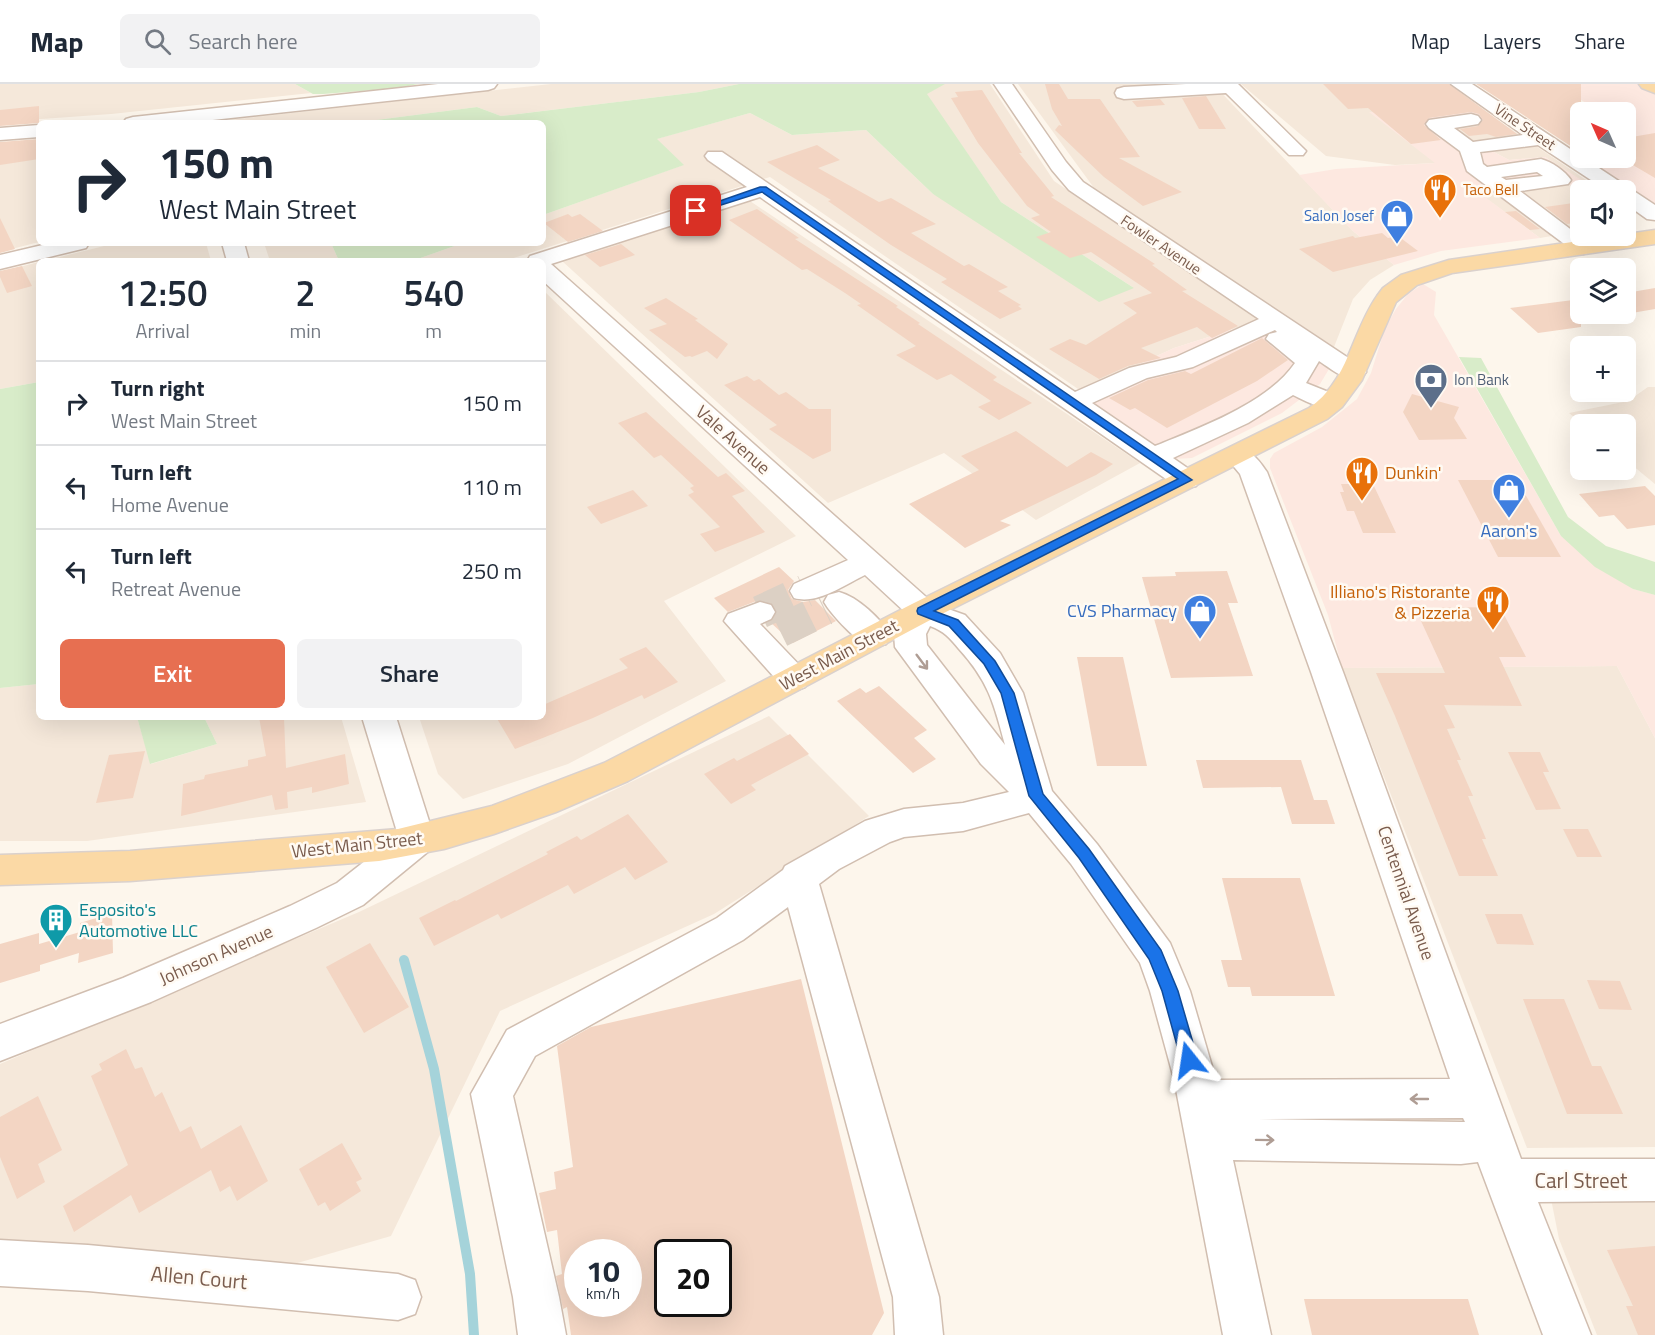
<!DOCTYPE html>
<meta charset="utf-8">
<style>
body{margin:0;font-family:"Titillium Web",sans-serif;background:#f2f2f3;color:#1f2937;height:100vh;display:flex;flex-direction:column;font-size:22px;white-space:nowrap}
*{box-sizing:border-box;margin:0}
p{font-size:20px;color:#747a83}
.icon{flex:none;width:33px;height:33px;fill:none;stroke:currentColor;stroke-width:2;stroke-linecap:round;stroke-linejoin:round}
.map{position:relative;flex:1;overflow:hidden}
.drawer{position:absolute;left:36px;top:174px;width:510px;height:462px;display:flex;flex-direction:column;background:#fff;border-radius:9px;box-shadow:0 6px 24px #0002}
.drawer>*{flex:none}
.guide{position:absolute;left:36px;top:36px;width:510px;height:126px;border-radius:9px;box-shadow:0 6px 24px #0002;background:#fff;color:#1f2937;overflow:hidden}
.needle{width:39px;rotate:315deg}
.fabs{position:absolute;left:1570px;top:18px;display:grid;gap:12px}
.fabs a{display:grid;place-items:center;width:66px;height:66px;border-radius:9px;background:#fff;box-shadow:0 6px 24px #0002;font-size:30px}
.speed{position:absolute;left:564px;top:1155px;display:flex;gap:12px;font-size:30px;font-weight:700;text-align:center}
.speed>*{display:grid;place-content:center;width:78px;height:78px;border-radius:50%;background:#fff;box-shadow:0 6px 24px #0002;line-height:1}
.speed small{font-size:15px;font-weight:400}
.speed .limit{border:3px solid #111;border-radius:9px;background:#fff;color:#111}
.pin{position:absolute;display:grid;place-items:center;width:51px;height:51px;color:#fff;margin:-26px;border-radius:12px;box-shadow:0 3px 9px #0006}
.me{position:absolute;width:66px;margin:-33px;rotate:345deg;stroke-linejoin:round;filter:drop-shadow(0 0 4px #0008)}
.turn{display:flex;align-items:center;gap:21px;height:126px;padding:0 24px;font-size:27px}
.turn .icon{width:78px;height:78px;stroke-width:2.5}
.turn b{display:block;font-size:42px;line-height:51px}
.eta{display:flex;justify-content:space-evenly;align-items:center;height:102px;text-align:center}
.eta b{font-size:36px;font-weight:600;line-height:42px}
.cta{display:flex;gap:12px;margin-top:auto;padding:12px 24px}
.cta a{flex:1;height:69px;border-radius:9px;background:#e76f51;color:#fff;font-size:24px;font-weight:600;line-height:69px;text-align:center}
.cta a+a{background:#f2f2f3;color:#1f2937}
ul{padding:0;list-style:none}
li{display:flex;align-items:center;gap:18px;height:84px;padding:0 24px;border-top:2px solid #e0e1e3}
li div{flex:1}
li b{display:block;font-size:22px}
li em{font-style:normal}
header{display:flex;align-items:center;gap:36px;box-sizing:border-box;height:84px;padding:0 30px;background:#fff;border-bottom:2px solid #e0e1e3}
header strong{font-size:28px}
nav{display:flex;gap:33px;margin-inline-start:auto;font-size:21px}
.search{width:420px;height:54px;background:#f2f2f3;display:flex;align-items:center;gap:15px;box-sizing:border-box;padding:0 21px;border-radius:9px;color:#747a83;font-size:22px}
.map>svg:first-child{display:block}
</style>
<header>
<strong>Map</strong>
<div class="search"><svg class="icon" aria-label="search" viewBox="0 0 24 24"><circle cx="10" cy="10" r="6"/><path d="M15 15l6 6"/></svg>Search here</div>
<nav><a>Map</a><a>Layers</a><a>Share</a></nav>
</header>
<div class="map">
<svg width="1655" height="1251" viewBox="0 0 1655 1251">
<rect width="100%" height="100%" fill="#fdf6ec"/>
<g fill="#f5e8da">
<polygon points="0,0 295,0 311,9 111,30 0,38"/>
<polygon points="551,0 739,0 699,8 501,32 477,23 353,39 221,39 220,37"/>
<polygon points="944,0 990,0 1054,97 1262,236 1174,264 1081,307 770,93 504,177 412,177 463,159 543,159 543,131 683,81 656,55 750,29 792,51 866,46 933,110 1134,204 1001,118 926,10"/>
<polygon points="1018,0 1213,0 1353,147 1394,181 1370,196 1353,215 1334,263 1324,260 1097,108"/>
<polygon points="1241,0 1444,0 1601,106 1581,106 1581,147 1540,154 1480,110 1584,99 1545,73 1509,76 1443,41 1370,28 1436,79 1395,81 1326,72"/>
<polygon points="39,56 39,158 0,168 0,59"/>
<polygon points="750,117 1140,379 1036,436 944,369 828,419 562,177"/>
<polygon points="116,159 206,159 211,177 44,177"/>
<polygon points="264,159 331,159 339,177 270,177"/>
<polygon points="39,178 39,298 0,305 0,188"/>
<polygon points="543,206 796,452 664,517 726,597 568,680 463,715 438,690 419,633 543,633"/>
<polygon points="1648,303 1655,303 1655,400 1626,376 1626,340 1583,340 1569,329 1628,317"/>
<polygon points="1617,582 1655,654 1655,1063 1527,1064 1342,584"/>
<polygon points="39,600 39,633 137,633 151,680 217,660 204,633 341,633 366,718 87,757 0,757 0,604"/>
<polygon points="769,632 869,732 714,830 500,927 391,1152 287,1182 0,1161 0,980 359,828"/>
<polygon points="1551,1115 1655,1115 1655,1251 1597,1251 1559,1155"/>
</g>
<g fill="#fde8e0">
<polygon points="1558,0 1655,0 1655,124 1584,74 1626,74 1626,28 1599,28"/>
<polygon points="1476,25 1490,35 1445,42 1509,76 1545,73 1586,99 1481,110 1540,154 1441,167 1394,181 1353,147 1299,91 1336,85 1435,79 1369,28"/>
<polygon points="1423,200 1436,208 1434,231 1561,452 1633,505 1655,511 1655,654 1617,582 1342,584 1328,531 1270,384 1270,375 1274,369 1322,343 1357,315 1371,289 1385,244 1396,225 1408,210"/>
<polygon points="1262,236 1329,285 1320,300 1282,329 1192,374 1173,375 1075,307 1081,307 1174,264"/>
</g>
<g fill="#d8ecc9">
<polygon points="295,0 418,0 399,4 323,10 313,10"/>
<polygon points="739,0 945,0 927,10 1001,118 1134,204 1099,218 933,110 866,46 792,51 750,29 657,55 684,81 543,131 543,39 353,39 477,23 501,32 699,8"/>
<polygon points="331,159 463,159 412,177 339,177"/>
<polygon points="1459,273 1481,274 1568,433 1606,462 1655,478 1655,511 1633,505 1595,483 1561,452"/>
<polygon points="39,298 39,600 0,604 0,305"/>
<polygon points="137,633 204,633 217,660 150,680"/>
</g>
<g fill="none" stroke-linecap="round" stroke-linejoin="round">
<polyline stroke="#a5d3da" stroke-width="10" points="404,876 434,985 470,1190 474,1251"/>
</g>
<g fill="#f3d5c3" fill-rule="evenodd">
<polygon points="1045,0 1059,0 1068,15 1100,15 1140,73 1119,74 1182,108 1143,122 1104,93 1055,46 1059,41 1062,42 1052,25"/>
<polygon points="1323,0 1449,0 1517,50 1496,53 1487,50 1469,52 1460,45 1478,42 1483,36 1479,30 1471,28 1429,34 1424,41 1441,56 1411,60 1368,24 1348,25"/>
<polygon points="1476,0 1581,0 1581,62 1572,63"/>
<polygon points="982,6 1022,69 1019,69 1054,112 1051,113 1155,180 1152,181 1187,206 1182,207 1238,242 1212,254 1197,243 1141,264 1161,274 1128,282 1099,295 1049,265 1070,255 1086,261 1137,229 1123,219 1152,209 1091,168 1070,174 1036,153 1051,148 1031,134 1040,131 1027,122 978,59 951,14 958,13 955,8"/>
<polygon points="1206,12 1226,45 1199,45 1182,14"/>
<polygon points="1160,15 1165,21 1137,23 1132,17"/>
<polygon points="39,22 39,39 0,42 0,26"/>
<polygon points="1655,49 1655,94 1626,77 1626,54"/>
<polygon points="39,55 39,75 0,81 0,58"/>
<polygon points="817,61 840,76 818,84 879,118 891,114 936,140 911,149 964,182 969,180 1008,203 998,207 1021,221 1018,222 1022,225 1000,235 941,198 947,195 891,161 828,117 831,116 767,78"/>
<polygon points="1581,118 1581,138 1567,140 1545,123"/>
<polygon points="757,125 799,154 795,155 898,222 896,223 920,239 918,240 997,293 993,296 1032,319 999,336 978,323 991,317 951,290 937,296 896,271 916,262 857,221 861,220 845,209 807,185 802,186 729,136"/>
<polygon points="1516,127 1540,145 1530,146 1505,128"/>
<polygon points="568,130 572,133 580,130 603,147 568,158 544,139"/>
<polygon points="0,134 15,165 0,169"/>
<polygon points="1382,149 1388,154 1398,152 1418,167 1333,188 1299,165 1353,152 1355,154"/>
<polygon points="621,160 635,171 600,183 585,171"/>
<polygon points="22,182 32,202 7,209 0,193 0,187"/>
<polygon points="1655,204 1655,225 1626,230 1626,209"/>
<polygon points="666,214 698,235 695,236 728,260 717,275 707,267 692,273 690,272 685,273 649,246 667,240 644,224"/>
<polygon points="1581,215 1581,243 1538,249 1510,224"/>
<polygon points="1262,254 1288,276 1257,297 1167,344 1135,324 1130,326 1109,314 1148,296 1185,287 1191,290"/>
<polygon points="747,292 754,297 759,295 779,311 786,308 809,325 831,325 831,367 813,375 769,345 777,341 724,301"/>
<polygon points="1412,310 1459,323 1454,334 1467,355 1419,356 1403,328"/>
<polygon points="646,328 718,393 726,389 745,407 732,412 765,448 715,468 700,450 720,443 688,411 694,408 690,404 694,402 661,371 654,374 618,339"/>
<polygon points="1016,347 1067,383 1091,368 1113,380 1096,391 1000,437 1011,441 965,464 909,420 979,386 961,372"/>
<polygon points="1458,396 1517,396 1561,473 1498,473"/>
<polygon points="1341,400 1373,400 1396,449 1363,449 1354,427 1347,427 1340,408 1344,408"/>
<polygon points="1645,402 1655,412 1655,441 1627,445 1614,431 1599,433 1579,410"/>
<polygon points="633,406 648,422 601,440 587,423"/>
<polygon points="779,483 794,497 788,506 792,515 803,518 815,516 836,537 793,559 770,538 777,529 772,519 759,516 728,528 714,514"/>
<polygon points="1227,487 1238,519 1228,519 1253,592 1171,594 1142,493 1176,492 1175,488"/>
<polygon points="1500,523 1526,573 1499,573 1522,622 1444,621 1455,644 1447,645 1461,676 1457,676 1473,712 1468,712 1486,755 1482,755 1498,792 1459,792 1395,632 1376,589 1445,589 1415,524"/>
<polygon points="646,563 678,598 644,615 642,611 593,634 515,665 496,633 543,633 543,621 628,584 619,575"/>
<polygon points="1077,573 1123,573 1147,682 1097,682"/>
<polygon points="879,602 927,646 914,654 936,675 913,689 837,617 860,604 866,609"/>
<polygon points="259,633 284,633 286,684 345,670 349,700 312,709 312,703 287,708 288,724 275,726 272,711 181,732 183,700 204,695 205,691 248,682 248,676 266,672"/>
<polygon points="790,650 809,670 751,701 756,706 731,720 704,690 734,674 737,677"/>
<polygon points="145,667 133,714 96,719 109,671"/>
<polygon points="1508,668 1540,668 1549,688 1543,688 1561,725 1536,726"/>
<polygon points="1196,676 1301,676 1314,716 1327,716 1335,740 1292,740 1281,703 1203,704"/>
<polygon points="628,730 668,778 635,796 625,783 574,810 568,801 501,835 498,830 434,862 419,834 455,816 456,817 548,770 546,768 577,752 581,756"/>
<polygon points="1563,745 1588,745 1602,773 1577,773"/>
<polygon points="1222,794 1300,794 1335,912 1252,912 1250,903 1228,903 1221,876 1242,876"/>
<polygon points="112,829 113,869 78,879 79,869 40,881 40,887 0,899 0,860 39,849 39,860 80,848 80,839"/>
<polygon points="1485,830 1522,830 1534,861 1497,860"/>
<polygon points="370,859 409,923 364,949 326,883"/>
<path d="M801,895L884,1229L872,1251H571L567,1223L563,1225L556,1192L562,1190L557,1146L547,1148L539,1109L556,1105L554,1088L573,1083L557,962L591,943ZM578,1168H628V1220H578ZM668,1168H718V1220H668Z"/>
<polygon points="1587,896 1620,897 1632,926 1599,925"/>
<polygon points="1523,915 1564,915 1592,982 1601,982 1623,1030 1567,1030"/>
<polygon points="126,965 135,985 142,983 155,1013 162,1008 180,1048 191,1042 201,1065 241,1041 268,1097 237,1117 230,1102 220,1108 211,1086 139,1129 131,1111 74,1148 63,1122 128,1081 91,992 102,986 99,980"/>
<polygon points="38,1012 62,1066 38,1080 45,1098 17,1115 0,1073 0,1033"/>
<polygon points="342,1059 362,1095 356,1098 361,1107 330,1127 325,1118 318,1122 299,1085"/>
<polygon points="1655,1162 1655,1251 1638,1251 1626,1222 1633,1222 1607,1166"/>
<polygon points="1304,1215 1468,1215 1479,1251 1312,1251"/>
</g>
<g fill="none" stroke-linecap="round" stroke-linejoin="round">
<g stroke="#dcd0c4" stroke-width="33" stroke-dasharray="33 16" stroke-linecap="butt">
<polyline points="760,528 805,507"/>
<polyline points="780,547 825,525"/>
</g>
<g stroke="#d1beb0" stroke-width="3">
<g id="minor">
<polygon points="438,0 497,0 494,4 488,6 185,39 123,39 126,35 133,33"/>
<path d="M994,0H1012L1066,78L1083,98L1362,283L1366,288L1362,293C1345,298 1333,286 1319,277L1306,299L1341,313L1345,318L1341,323C1324,328 1308,318 1293,311L1248,339L1173,374L1196,390L1200,396L1196,402L1186,404L1176,402L760,113L551,180L934,520L965,531L1000,569L1023,609L1052,707L1097,760L1170,859L1190,907L1216,996L1450,995L1311,588L1240,390L1225,372L1229,366C1248,362 1257,373 1267,388L1343,588L1521,1075H1655V1117L1538,1118L1591,1251H1543L1478,1078L1461,1080L1233,1076L1271,1251H1223L1174,995L1150,907L1140,879L1071,780L1029,729L963,747L904,753L890,758L839,785L819,800L939,1213L943,1251H895L893,1213L788,823L743,856L535,972L513,1012L559,1213L566,1251H518L513,1213L471,1010L507,946L717,834L783,786L785,782L865,737L904,725L963,719L1009,708L981,680L895,563L894,550L906,529L865,491C844,501 817,521 794,514L790,507L794,500L848,476L543,197V177H527L530,172L747,103L708,76L705,72L708,68H722L1075,308L1129,284L1176,273L1259,235L1069,106L1052,86ZM1275,246L1277,248L1269,250L1266,255L1295,279C1268,319 1199,344 1155,362L1092,319L1147,294L1193,283ZM930,542C944,547 950,554 959,565C989,598 994,620 1005,661L927,561L926,550ZM1463,1034L1465,1038H1461L1258,1035Z"/>
<polygon points="1186,0 1238,0 1306,67 1303,71 1289,71 1226,9 1124,15 1117,13 1115,9 1117,5 1124,3"/>
<path d="M1451,0H1472L1655,121V136L1647,135L1626,120V106H1606L1538,61L1480,68L1483,80L1487,83L1541,75C1552,78 1565,87 1571,96L1568,100L1520,107L1594,163L1591,168L1583,170L1575,168L1467,87L1460,67L1429,44L1426,40L1429,36L1471,30L1478,32L1481,36L1478,40L1454,44L1473,58L1523,51ZM1537,88L1543,92L1506,96L1501,93Z"/>
<polygon points="39,41 39,53 0,56 0,44"/>
<polygon points="51,159 89,159 86,164 0,185 0,171"/>
<polygon points="222,159 244,159 249,177 227,177"/>
<path d="M839,508C858,513 881,535 891,552L886,560C878,562 871,564 863,559C852,552 831,530 824,518L828,511Z"/>
<polygon points="760,518 771,521 775,528 771,535 760,540 805,587 810,595 805,603 794,607 783,603 724,537 728,530"/>
<polygon points="362,633 396,633 435,756 430,766 363,821 316,844 151,918 0,977 0,940 123,894 290,822 337,799 398,751"/>
<polygon points="0,1156 88,1161 398,1190 415,1196 421,1213 415,1230 398,1236 88,1207 0,1202"/>
</g>
</g>
<g stroke="#dad1cd" stroke-width="3">
<g id="major">
<polygon points="1639,0 1655,0 1655,9 1642,4"/>
<path d="M1655,146V160L1452,189L1417,201L1396,218L1362,296L1342,323L1327,335L934,534L628,697L556,728L494,750L444,765L379,777L130,797L0,801V771L130,767L398,745L492,722L604,679L912,520L1309,324C1349,297 1351,249 1377,212L1383,204L1401,191L1449,176Z"/>
</g>
</g>
<use href="#minor" fill="#fff" fill-rule="evenodd"/>
<use href="#major" fill="#fbd9a5" fill-rule="evenodd"/>
</g>
<defs><path id="oneway-shaft" d="M-6 0H5M1.5-3L5.5 0L1.5 3" fill="none" stroke-width="1.6" stroke-linecap="round" stroke-linejoin="round" transform="scale(1.5)"/></defs>
<g stroke="#af9d94">
<use href="#oneway-shaft" transform="translate(922 578) rotate(53)"/>
<use href="#oneway-shaft" transform="translate(1419 1015) rotate(180)"/>
<use href="#oneway-shaft" transform="translate(1265 1056) rotate(1)"/>
</g>
<polygon fill="#1a73e8" stroke="#114b97" stroke-width="1.5" points="760,103 766,103 1192,396 934,527 958,536 995,577 1014,609 1043,710 1089,765 1161,866 1178,907 1198,976 1195,982 1189,984 1183,982 1181,976 1162,907 1149,875 1079,774 1029,712 1001,609 984,580 949,542 918,530 917,527 918,524 1178,395 762,108 699,128 691,127"/>
<defs>
<g id="restaurant-pin" transform="scale(1.725)"><path d="M0 17L-7.5 6A9.5 9.5 0 1 1 7.5 6Z" fill="#e8710a" stroke="#fffaf3"/><path d="M-5-6h1v4h1v-4h1v4h1v-4h1v5L-1.5 .5V6h-2V.5L-5-1ZM5-6V6H3V1.5H1.5Q1.5-4 5-6Z" fill="#fff"/></g>
<g id="shop-pin" transform="scale(1.725)"><path d="M0 17L-7.5 6A9.5 9.5 0 1 1 7.5 6Z" fill="#3f7fe0" stroke="#fffaf3"/><path d="M-5-2.5h2.3a2.7 3.5 0 0 1 5.4 0H5L5.5 6h-11ZM-1.5-2.5h3a1.5 2.3 0 0 0-3 0Z" fill="#fff"/></g>
<g id="bank-pin" transform="scale(1.725)"><path d="M0 17L-7.5 6A9.5 9.5 0 1 1 7.5 6Z" fill="#5c6f8a" stroke="#fffaf3"/><path d="M-6-4H6V4H-6ZM0-2.3a2.3 2.3 0 1 0 0 4.6a2.3 2.3 0 1 0 0-4.6Z" fill="#fff"/></g>
<g id="building-pin" transform="scale(1.725)"><path d="M0 17L-7.5 6A9.5 9.5 0 1 1 7.5 6Z" fill="#0f9aa8" stroke="#fffaf3"/><path d="M-4-6H4V6H1V3H-1V6H-4ZM-2.5-4.3h1.7v1.8h-1.7ZM.8-4.3h1.7v1.8H.8ZM-2.5-1h1.7V.8h-1.7ZM.8-1h1.7V.8H.8Z" fill="#fff"/></g>
</defs>
<g fill-rule="evenodd">
<use href="#restaurant-pin" x="1440" y="106"/>
<use href="#shop-pin" x="1397" y="132"/>
<use href="#bank-pin" x="1431" y="296"/>
<use href="#restaurant-pin" x="1362" y="389"/>
<use href="#shop-pin" x="1509" y="406"/>
<use href="#restaurant-pin" x="1493" y="518"/>
<use href="#shop-pin" x="1200" y="527"/>
<use href="#building-pin" x="56" y="836"/>
</g>
<g text-anchor="middle" stroke-width="5" stroke-linejoin="round" paint-order="stroke">
<g font-size="15" fill="#7a5c4d" stroke="#fffaf3">
<text transform="translate(1525 43) rotate(34)" y="5">Vine Street</text>
<text transform="translate(1161 161) rotate(34)" y="5">Fowler Avenue</text>
</g>
<g font-size="15" fill="#c56008" stroke="#fffaf3" text-anchor="start">
<text x="1463" y="111">Taco Bell</text>
</g>
<g font-size="15" fill="#366cbe" stroke="#fffaf3" text-anchor="end">
<text x="1374" y="137">Salon Josef</text>
</g>
<g font-size="15" fill="#4e5e75" stroke="#fffaf3" text-anchor="start">
<text x="1454" y="301">Ion Bank</text>
</g>
<g font-size="18" fill="#7a5c4d" stroke="#fffaf3">
<text transform="translate(733 356) rotate(42)" y="6">Vale Avenue</text>
<text transform="translate(839 571) rotate(-28)" y="6">West Main Street</text>
<text transform="translate(357 761) rotate(-6)" y="6">West Main Street</text>
<text transform="translate(1406 809) rotate(71)" y="6">Centennial Avenue</text>
<text transform="translate(216 871) rotate(-24)" y="6">Johnson Avenue</text>
</g>
<g font-size="18" fill="#c56008" stroke="#fffaf3" text-anchor="start">
<text x="1385" y="395">Dunkin'</text>
<text x="1470" y="514" text-anchor="end">Illiano's Ristorante<tspan x="1470" dy="21">&amp; Pizzeria</tspan></text>
</g>
<g font-size="18" fill="#366cbe" stroke="#fffaf3">
<text x="1509" y="453">Aaron's</text>
<text x="1177" y="533" text-anchor="end">CVS Pharmacy</text>
</g>
<g font-size="18" fill="#0d838f" stroke="#fffaf3" text-anchor="start">
<text x="79" y="832">Esposito's<tspan x="79" dy="21">Automotive LLC</tspan></text>
</g>
<g font-size="21" fill="#7a5c4d" stroke="#fffaf3">
<text x="1581" y="1104">Carl Street</text>
<text transform="translate(199 1194) rotate(5)" y="7">Allen Court</text>
</g>
</g>
</svg>
<div class="fabs">
<a><svg class="needle" viewBox="-14 -14 28 28"><path d="M0-13l5 13h-10z" fill="#e53935"/><path d="M0 13l5-13h-10z" fill="#747a83"/></svg></a>
<a><svg class="icon" aria-label="sound" viewBox="0 0 24 24"><path d="M4 9h4l5-4v14l-5-4H4zM17 9q2 3 0 6"/></svg></a>
<a><svg class="icon" aria-label="layers" viewBox="0 0 24 24"><path d="M12 4l9 5-9 5-9-5zM3 14l9 5 9-5"/></svg></a>
<a>+</a>
<a>−</a>
</div>
<div class="speed"><div>10<small>km/h</small></div><div class="limit">20</div></div>
<div class="pin" style="left:696px;top:127px;background:#d93025"><svg class="icon" aria-label="arrive" viewBox="0 0 24 24"><path d="M6 21V4h12l-3 4 3 4H6"/></svg></div>
<svg class="me" style="left:1189px;top:976px" viewBox="-20 -20 40 40"><path d="M0-17L14 15 0 8-14 15z" fill="#1a73e8" stroke="#fff" stroke-width="4"/></svg>
<div class="guide">
<div class="turn"><svg class="icon" aria-label="right" viewBox="0 0 24 24"><path d="M7 20v-9h11M14 6l5 5-5 5"/></svg><div><b>150 m</b>West Main Street</div></div>
</div>
<section class="drawer">
<div class="eta">
<div><b>12:50</b><p>Arrival</p></div>
<div><b>2</b><p>min</p></div>
<div><b>540</b><p>m</p></div>
</div>
<ul>
<li><svg class="icon" aria-label="right" viewBox="0 0 24 24"><path d="M7 20v-9h11M14 6l5 5-5 5"/></svg><div><b>Turn right</b><p>West Main Street</p></div><em>150 m</em></li>
<li><svg class="icon" aria-label="left" viewBox="0 0 24 24"><path d="M17 20v-9H6M10 6l-5 5 5 5"/></svg><div><b>Turn left</b><p>Home Avenue</p></div><em>110 m</em></li>
<li><svg class="icon" aria-label="left" viewBox="0 0 24 24"><path d="M17 20v-9H6M10 6l-5 5 5 5"/></svg><div><b>Turn left</b><p>Retreat Avenue</p></div><em>250 m</em></li>
</ul>
<div class="cta"><a>Exit</a><a>Share</a></div>
</section>
</div>
